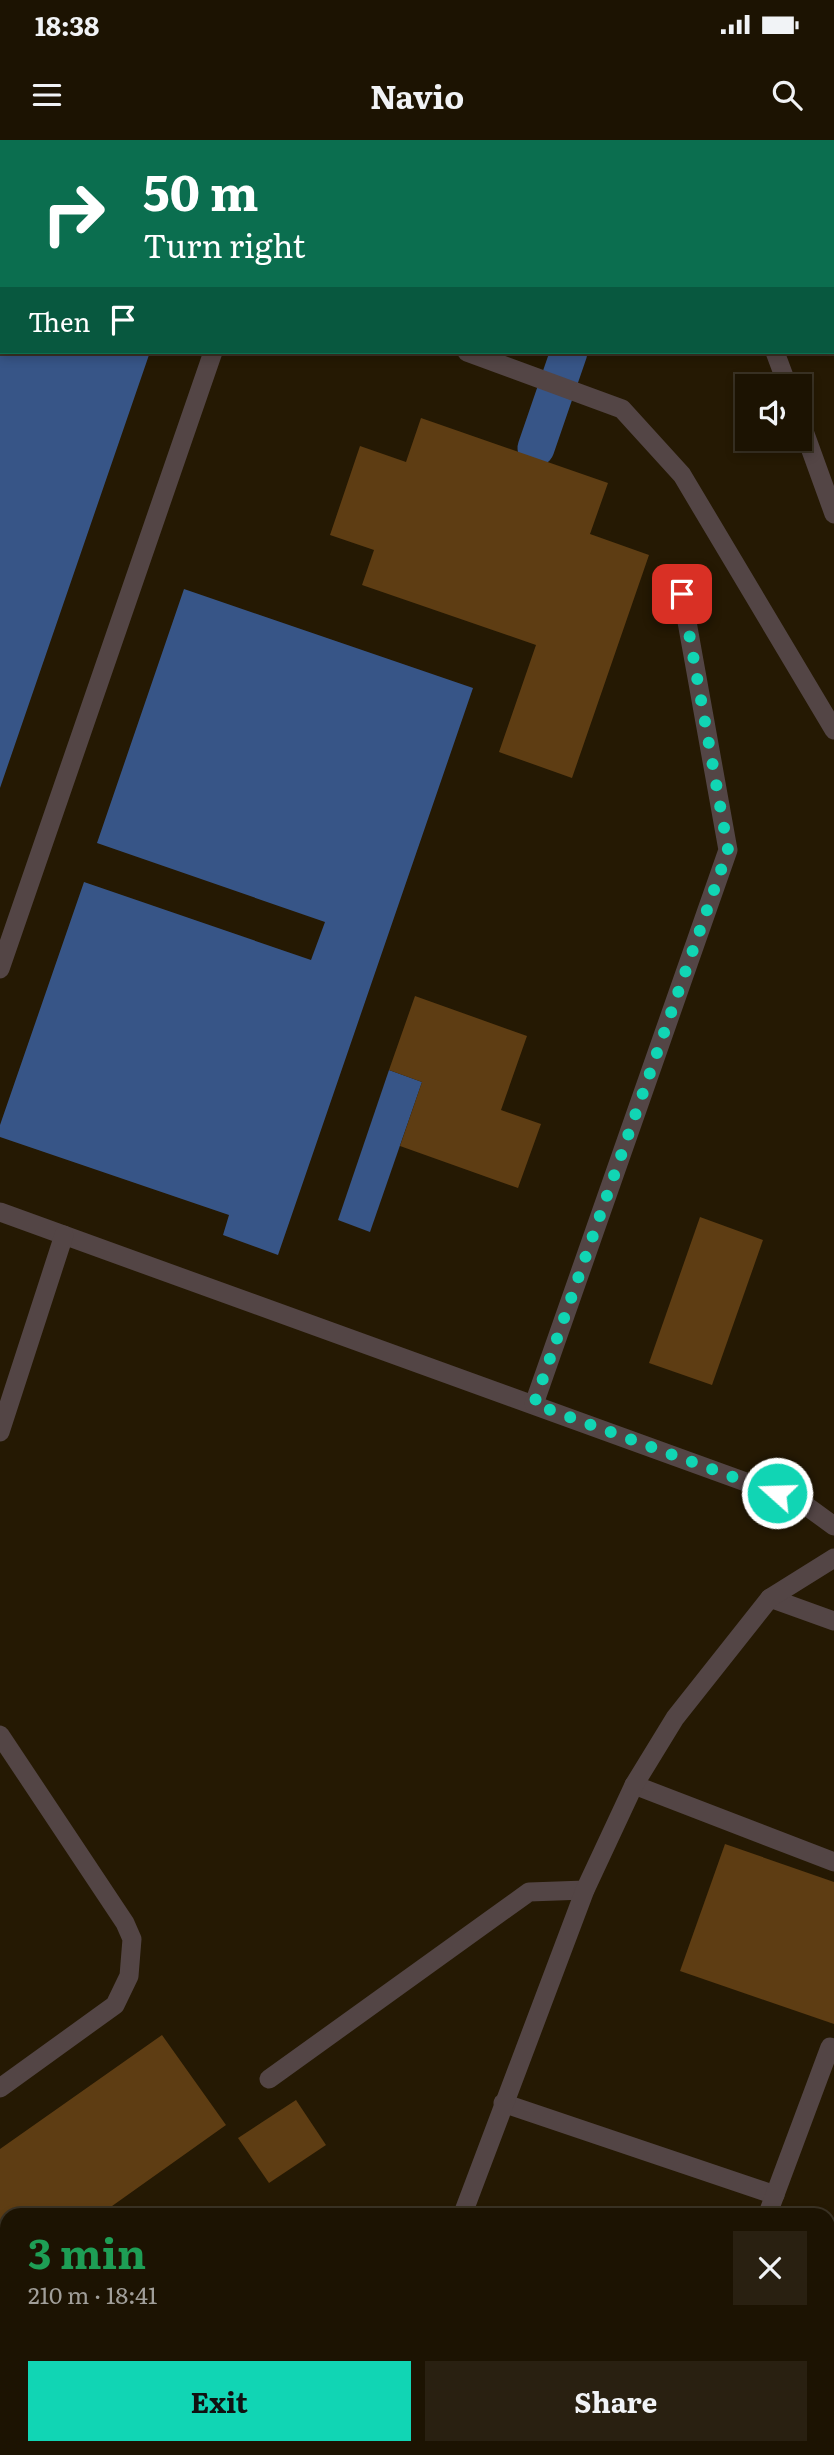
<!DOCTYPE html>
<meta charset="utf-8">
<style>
body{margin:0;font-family:Literata,serif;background:#292011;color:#f1f3f6;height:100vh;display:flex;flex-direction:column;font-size:26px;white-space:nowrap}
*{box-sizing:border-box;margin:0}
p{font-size:23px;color:#a09e99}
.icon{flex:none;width:38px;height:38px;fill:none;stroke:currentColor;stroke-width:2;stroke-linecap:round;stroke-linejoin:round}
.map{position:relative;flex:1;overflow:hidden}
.drawer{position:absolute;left:0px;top:2068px;width:835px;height:247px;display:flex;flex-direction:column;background:#1c1302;border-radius:21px 21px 0 0;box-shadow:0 4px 10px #0003,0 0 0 2px #3a3224}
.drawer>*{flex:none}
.banner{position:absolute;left:0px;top:0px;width:835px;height:214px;box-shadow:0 4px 10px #0003,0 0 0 2px #3a3224;background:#0b6e4f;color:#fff;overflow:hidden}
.controls{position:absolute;left:735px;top:234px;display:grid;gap:14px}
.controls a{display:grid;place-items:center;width:77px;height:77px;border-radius:0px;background:#1c1302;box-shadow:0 4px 10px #0003,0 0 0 2px #3a3224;font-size:35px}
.pin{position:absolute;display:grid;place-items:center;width:60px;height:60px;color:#fff;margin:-30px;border-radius:14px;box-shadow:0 4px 10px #0006}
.me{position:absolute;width:77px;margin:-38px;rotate:290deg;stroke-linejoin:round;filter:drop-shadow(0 0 5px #0008)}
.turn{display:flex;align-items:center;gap:24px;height:147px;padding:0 28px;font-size:32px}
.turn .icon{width:91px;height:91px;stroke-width:2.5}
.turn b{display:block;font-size:49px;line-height:60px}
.then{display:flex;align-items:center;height:66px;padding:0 28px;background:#0003;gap:14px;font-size:26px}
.round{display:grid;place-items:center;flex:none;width:74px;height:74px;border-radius:0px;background:#292011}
.head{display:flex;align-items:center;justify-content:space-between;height:119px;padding:0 28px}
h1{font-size:42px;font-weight:700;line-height:52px;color:#1e9e55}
.button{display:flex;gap:14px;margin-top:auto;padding:14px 28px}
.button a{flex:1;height:80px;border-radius:0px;background:#11d5b4;color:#111;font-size:28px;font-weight:700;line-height:80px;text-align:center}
.button a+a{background:#292011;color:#f1f3f6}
.status{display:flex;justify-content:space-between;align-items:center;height:49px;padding:0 35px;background:#1c1302;direction:ltr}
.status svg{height:19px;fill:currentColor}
header{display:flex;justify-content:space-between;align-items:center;height:91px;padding:0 28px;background:#1c1302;font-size:32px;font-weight:700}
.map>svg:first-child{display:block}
</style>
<div class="status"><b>18:38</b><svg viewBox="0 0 49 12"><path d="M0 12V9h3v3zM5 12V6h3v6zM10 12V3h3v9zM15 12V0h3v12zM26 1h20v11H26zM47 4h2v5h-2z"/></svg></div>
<header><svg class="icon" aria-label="menu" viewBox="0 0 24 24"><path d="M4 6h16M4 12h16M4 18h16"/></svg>Navio<svg class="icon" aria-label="search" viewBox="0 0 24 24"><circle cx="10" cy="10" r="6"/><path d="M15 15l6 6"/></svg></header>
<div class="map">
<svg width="834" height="2315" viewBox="0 0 834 2315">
<rect width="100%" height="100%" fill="#251903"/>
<g fill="#375587">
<polygon points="0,0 223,0 2,2 2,212 150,212 0,648"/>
<polygon points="184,449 473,548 278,1115 223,1095 229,1075 0,997 0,985 84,742 311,820 325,782 97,703"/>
<polygon points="389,930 422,942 370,1092 338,1080"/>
</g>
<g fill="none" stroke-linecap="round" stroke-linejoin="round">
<g stroke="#375587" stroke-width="37">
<polyline points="652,2 652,0"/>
<polyline points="536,308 569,212"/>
</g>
</g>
<g fill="#5e3d13">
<polygon points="421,278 608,343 590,394 649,415 572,638 499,612 536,505 362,445 374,410 330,395 360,306 406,322"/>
<polygon points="415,856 527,896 501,970 541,984 518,1048 400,1006 422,942 389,930"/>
<polygon points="700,1077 763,1100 712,1245 649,1223"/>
<polygon points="725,1704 834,1742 834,1884 680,1831"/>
<polygon points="162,1895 226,1985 98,2076 7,2076 7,2139 0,2144 0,2009"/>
<polygon points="296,1960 326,2005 269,2043 238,1998"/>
<polygon points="608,2066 630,2067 651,2076 577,2076"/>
<polygon points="834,2145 834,2298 828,2297 828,2146"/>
<polygon points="489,2308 596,2308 602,2315 483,2315"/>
<polygon points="600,2308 773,2308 770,2315 619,2315"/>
</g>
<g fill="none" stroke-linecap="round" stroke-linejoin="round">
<g stroke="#877d6b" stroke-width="4.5" stroke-dasharray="3.5 3.5" stroke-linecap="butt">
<polyline points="764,0 765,2"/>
<polyline points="810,2 811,0"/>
<polyline points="828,2235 834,2232"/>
<polyline points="658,2315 661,2314"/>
</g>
<g stroke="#534545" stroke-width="19">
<polyline points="311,0 312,2"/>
<polyline points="697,0 698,2"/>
<polyline points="286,2 287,0"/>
<polyline points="467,212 622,269 682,335 834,590"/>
<polyline points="775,212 788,247"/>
<polyline points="800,280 834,374"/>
<polyline points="0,829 213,212"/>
<polyline points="0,1072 801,1362 834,1386"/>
<polyline points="534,1264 728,710 682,454"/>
<polyline points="0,1292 64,1095"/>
<polyline points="770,1458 834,1481"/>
<polyline points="0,1595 125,1783 132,1799 129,1836 115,1865 0,1948"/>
<polyline points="634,1645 834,1722"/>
<polyline points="269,1939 529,1752 585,1750"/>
<polyline points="503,1963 775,2055"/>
<polyline points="462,2076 585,1750 634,1645 675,1578 770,1458 834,1418"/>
<polyline points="767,2076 830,1907 834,1909"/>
<polyline points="374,2315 378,2308"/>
</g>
</g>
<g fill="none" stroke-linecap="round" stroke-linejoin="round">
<polyline stroke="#11d5b4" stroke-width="12" stroke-dasharray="0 21.6" points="682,454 728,710 534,1264 777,1353"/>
</g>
</svg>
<div class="controls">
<a><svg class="icon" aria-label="sound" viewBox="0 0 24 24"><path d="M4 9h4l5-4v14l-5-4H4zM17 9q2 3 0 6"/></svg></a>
</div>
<div class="pin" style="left:682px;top:454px;background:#d93025"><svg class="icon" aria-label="arrive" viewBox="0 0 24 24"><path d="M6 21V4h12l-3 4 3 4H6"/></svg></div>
<svg class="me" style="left:777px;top:1353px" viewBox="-20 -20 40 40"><circle r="17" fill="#11d5b4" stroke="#fff" stroke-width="3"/><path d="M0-11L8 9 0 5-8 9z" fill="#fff"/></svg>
<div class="banner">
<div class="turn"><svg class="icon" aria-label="right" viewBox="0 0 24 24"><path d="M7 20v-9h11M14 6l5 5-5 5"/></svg><div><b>50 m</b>Turn right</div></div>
<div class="then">Then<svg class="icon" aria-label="arrive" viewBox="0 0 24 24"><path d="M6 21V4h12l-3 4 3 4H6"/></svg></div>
</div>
<section class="drawer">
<div class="head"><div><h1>3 min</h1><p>210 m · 18:41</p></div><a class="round"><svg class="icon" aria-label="close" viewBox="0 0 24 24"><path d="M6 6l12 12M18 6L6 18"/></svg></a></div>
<div class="button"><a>Exit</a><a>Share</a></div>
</section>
</div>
